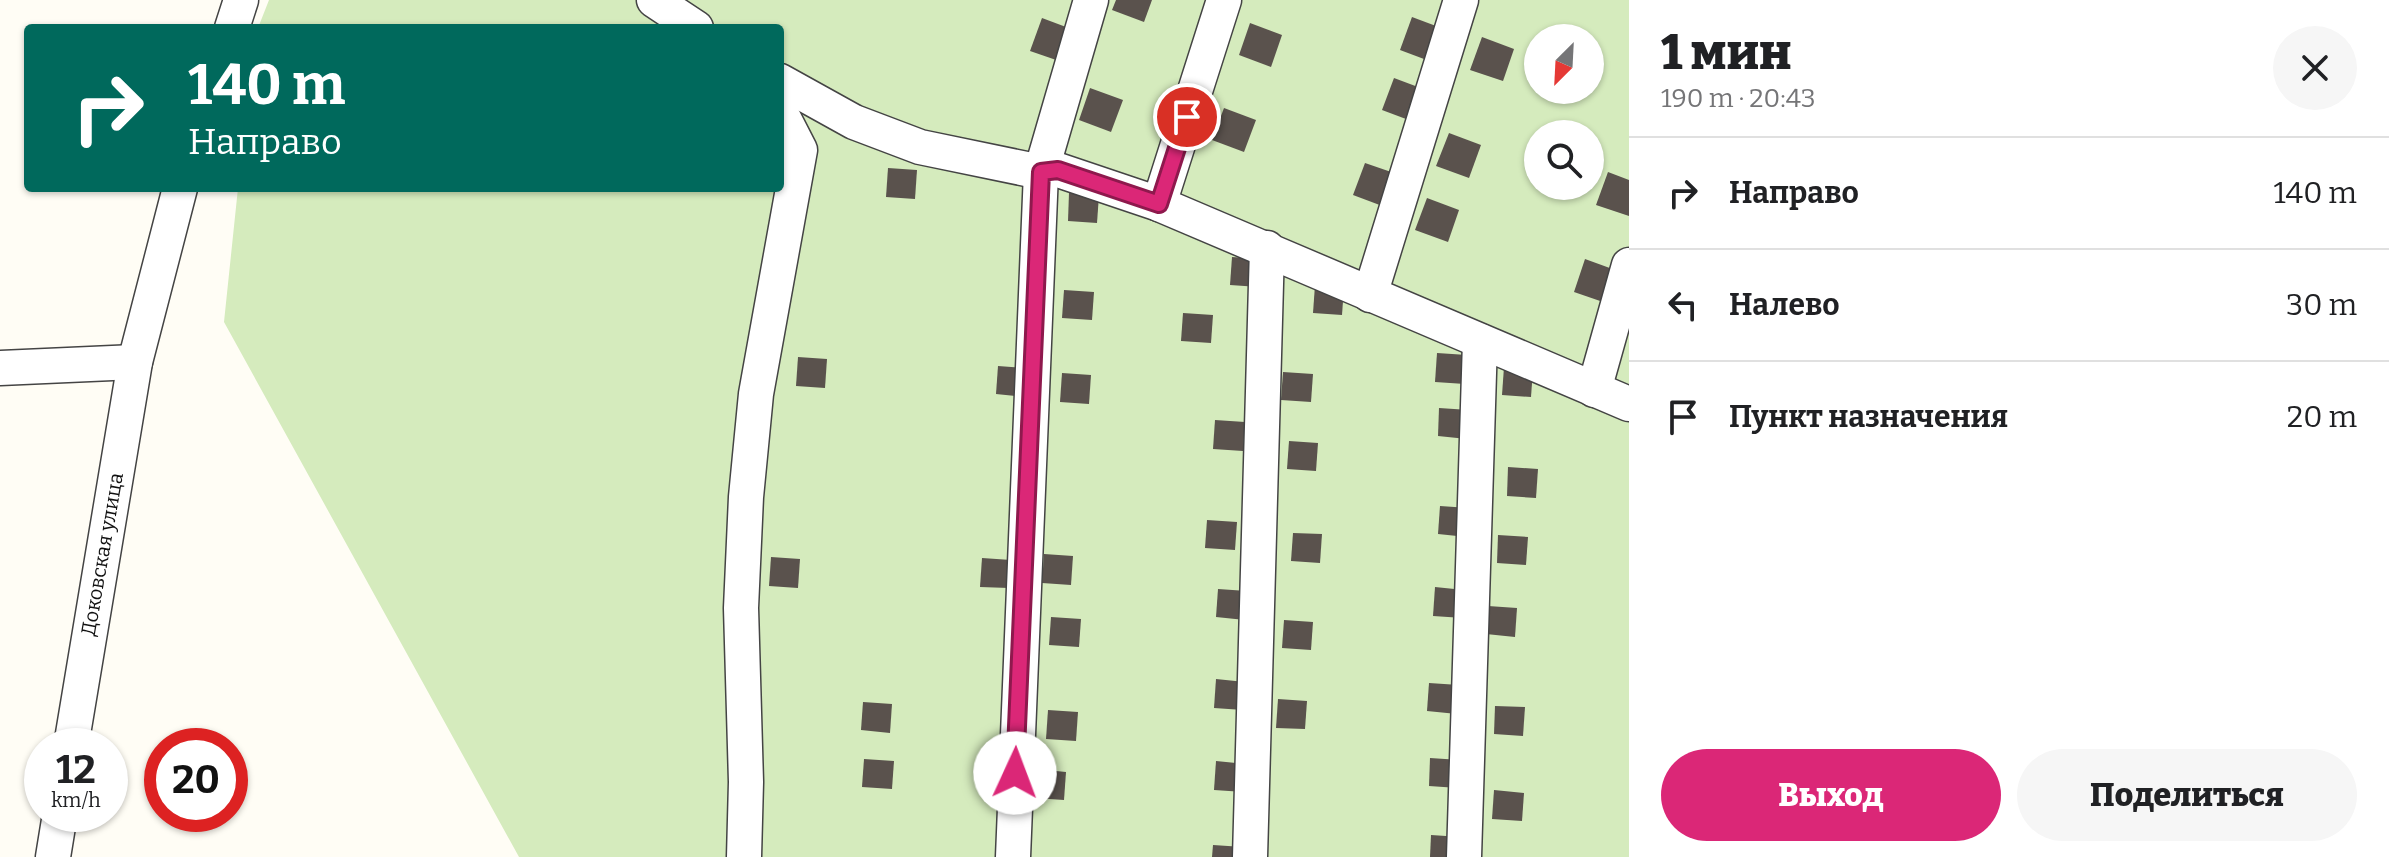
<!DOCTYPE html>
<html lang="ru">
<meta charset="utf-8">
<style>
body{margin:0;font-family:Bitter,serif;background:#f6f6f6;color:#202124;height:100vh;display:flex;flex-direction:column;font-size:30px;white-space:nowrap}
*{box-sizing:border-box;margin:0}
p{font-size:26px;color:#757577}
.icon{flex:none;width:44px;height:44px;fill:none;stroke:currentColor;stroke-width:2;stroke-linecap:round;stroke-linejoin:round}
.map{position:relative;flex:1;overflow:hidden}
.side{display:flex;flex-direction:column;background:#fff;width:760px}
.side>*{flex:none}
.top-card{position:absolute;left:24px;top:24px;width:760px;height:168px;border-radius:8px;box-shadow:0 2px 6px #0004;background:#00695c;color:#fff;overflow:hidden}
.needle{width:52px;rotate:204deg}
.buttons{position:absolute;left:1524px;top:24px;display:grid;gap:16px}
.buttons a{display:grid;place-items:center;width:80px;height:80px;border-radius:50%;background:#fff;box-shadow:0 2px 6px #0004;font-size:40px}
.speed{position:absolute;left:24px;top:728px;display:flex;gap:16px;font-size:40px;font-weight:700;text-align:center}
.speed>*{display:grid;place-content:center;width:104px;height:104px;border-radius:50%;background:#fff;box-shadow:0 2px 6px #0004;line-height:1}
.speed small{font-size:20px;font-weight:400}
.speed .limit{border:12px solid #d22;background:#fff;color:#111}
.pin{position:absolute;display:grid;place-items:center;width:68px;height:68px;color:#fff;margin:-34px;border:4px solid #fff;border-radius:50%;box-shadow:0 2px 8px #0007}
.me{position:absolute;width:88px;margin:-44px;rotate:2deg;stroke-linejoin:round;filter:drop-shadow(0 0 6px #0008)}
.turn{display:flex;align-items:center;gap:28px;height:168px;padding:0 32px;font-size:36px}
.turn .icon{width:104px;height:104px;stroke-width:2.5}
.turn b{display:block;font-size:56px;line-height:68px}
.round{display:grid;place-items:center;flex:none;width:84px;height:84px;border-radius:42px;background:#f6f6f6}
.overview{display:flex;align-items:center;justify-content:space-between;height:136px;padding:0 32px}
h1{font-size:48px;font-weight:800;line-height:60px}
.action{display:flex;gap:16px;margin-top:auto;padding:16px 32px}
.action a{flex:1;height:92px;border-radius:48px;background:#db2777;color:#fff;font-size:32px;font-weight:800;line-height:92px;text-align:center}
.action a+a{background:#f6f6f6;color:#202124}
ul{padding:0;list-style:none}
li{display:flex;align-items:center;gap:24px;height:112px;padding:0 32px;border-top:2px solid #e0e0e0}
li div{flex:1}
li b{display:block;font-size:30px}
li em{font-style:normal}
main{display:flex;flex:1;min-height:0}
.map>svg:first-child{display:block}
</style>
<main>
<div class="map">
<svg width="1629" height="857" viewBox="0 0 1629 857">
<rect width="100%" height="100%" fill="#fffdf5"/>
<path fill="#d5ebbd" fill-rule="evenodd" d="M269,0H1629V857H519L224,322L238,188H780V28H258ZM1538,38H1590V90H1538ZM1538,134H1590V186H1538Z"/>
<g fill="#5a524d">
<polygon points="1116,0 1152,0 1144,22 1112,10"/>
<polygon points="1412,17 1444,29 1432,62 1400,50"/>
<polygon points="1042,18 1074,30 1062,62 1030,51"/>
<polygon points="1250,23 1282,35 1271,67 1239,55"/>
<polygon points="1482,37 1514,49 1503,81 1470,70"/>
<polygon points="1394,78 1426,90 1414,122 1382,110"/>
<polygon points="1090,88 1123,100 1111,132 1079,120"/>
<polygon points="1224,108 1256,120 1244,152 1212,140"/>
<polygon points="1449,133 1481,145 1469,178 1436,166"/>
<polygon points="1365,163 1397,174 1385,207 1353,195"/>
<polygon points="888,168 917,170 915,199 886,197"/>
<polygon points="1608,172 1629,180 1629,216 1596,205"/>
<polygon points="1069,193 1099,195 1097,223 1068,221"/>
<polygon points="1427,198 1459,210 1448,242 1415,230"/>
<polygon points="1232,257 1261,259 1259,287 1230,285"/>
<polygon points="1585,259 1618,271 1606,303 1574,292"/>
<polygon points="1315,285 1344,287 1342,315 1313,313"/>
<polygon points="1064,290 1094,292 1092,320 1062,318"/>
<polygon points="1183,313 1213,315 1211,343 1181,341"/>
<polygon points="1437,353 1467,355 1465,384 1435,382"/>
<polygon points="798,357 827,359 825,388 796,386"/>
<polygon points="998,366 1027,368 1025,397 996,394"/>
<polygon points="1504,367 1533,369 1531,397 1502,395"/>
<polygon points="1283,372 1313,374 1311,402 1281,400"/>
<polygon points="1062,373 1091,375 1089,404 1060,402"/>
<polygon points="1439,408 1469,410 1467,439 1438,436"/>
<polygon points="1215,420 1245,422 1243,451 1213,449"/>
<polygon points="1289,441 1318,443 1316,471 1287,469"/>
<polygon points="1508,467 1538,469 1536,498 1507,496"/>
<polygon points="1440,506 1469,508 1467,537 1438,534"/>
<polygon points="1207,520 1237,522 1235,550 1205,548"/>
<polygon points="1293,533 1322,534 1320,563 1291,561"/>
<polygon points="1498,535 1528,537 1526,565 1497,563"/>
<polygon points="1044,554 1073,556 1071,585 1042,583"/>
<polygon points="771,557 800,559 798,588 769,586"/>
<polygon points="982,558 1011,560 1009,588 980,587"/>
<polygon points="1435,587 1464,590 1463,618 1433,616"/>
<polygon points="1218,589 1247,591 1245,620 1216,617"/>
<polygon points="1488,606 1517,608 1515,637 1486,634"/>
<polygon points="1051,617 1081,619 1079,647 1049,645"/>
<polygon points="1284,620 1313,622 1311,650 1282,648"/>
<polygon points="1216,679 1245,682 1243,710 1214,708"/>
<polygon points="1429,683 1459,685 1457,714 1427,711"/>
<polygon points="1278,699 1307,701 1305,729 1276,728"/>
<polygon points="863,702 892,704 890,733 861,730"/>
<polygon points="1495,706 1525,707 1523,736 1494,734"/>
<polygon points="1048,710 1078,712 1076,741 1046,739"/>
<polygon points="1430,758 1460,760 1458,788 1429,786"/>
<polygon points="864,759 894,761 892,789 862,787"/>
<polygon points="1216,761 1246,764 1244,792 1214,790"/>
<polygon points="1036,769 1066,772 1064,800 1034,798"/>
<polygon points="1494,790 1524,793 1522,821 1492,819"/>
<polygon points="1431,835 1461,837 1459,857 1430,857"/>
<polygon points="1213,845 1243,847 1242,857 1212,857"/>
</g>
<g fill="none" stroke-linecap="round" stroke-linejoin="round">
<g stroke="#444" stroke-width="37">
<g id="minor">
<polyline points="654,0 696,28"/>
<polyline points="232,28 241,0"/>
<polyline points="780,81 854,122 920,147 1041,172 1058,170 1159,204 1629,404"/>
<polyline points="1159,204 1224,0"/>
<polyline points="1370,295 1461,0"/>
<polyline points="0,368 135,362"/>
<polyline points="1594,390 1629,265"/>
<polyline points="71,746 135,362 180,188"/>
<polyline points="53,857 60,814"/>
<polyline points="744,857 746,782 741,608 746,497 756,394 800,150 780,111"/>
<polyline points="1013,857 1041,172 1091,0"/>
<polyline points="1250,857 1267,248"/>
<polyline points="1464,857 1480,341"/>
</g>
</g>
<use href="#minor" stroke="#fff" stroke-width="34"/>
</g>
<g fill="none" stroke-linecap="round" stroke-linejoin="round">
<g stroke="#8e194d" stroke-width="20">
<polyline id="route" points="1015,773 1041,172 1058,170 1159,204 1187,117"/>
</g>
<use href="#route" stroke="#db2777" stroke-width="14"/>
</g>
<g text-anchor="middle" stroke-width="8" stroke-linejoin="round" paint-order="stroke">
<g font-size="20" fill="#111" stroke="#fff">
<text transform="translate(102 554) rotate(-80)" y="7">Доковская улица</text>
</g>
</g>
</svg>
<div class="buttons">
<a><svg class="needle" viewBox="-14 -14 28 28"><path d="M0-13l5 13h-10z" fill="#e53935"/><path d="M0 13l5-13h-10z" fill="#757577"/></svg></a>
<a><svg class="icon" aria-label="search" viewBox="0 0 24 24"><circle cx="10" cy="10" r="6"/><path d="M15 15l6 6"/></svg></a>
</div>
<div class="speed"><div>12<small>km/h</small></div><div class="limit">20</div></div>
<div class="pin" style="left:1187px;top:117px;background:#d93025"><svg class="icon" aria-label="arrive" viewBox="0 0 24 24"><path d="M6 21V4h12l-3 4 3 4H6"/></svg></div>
<svg class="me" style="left:1015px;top:773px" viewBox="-20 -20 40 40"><circle r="19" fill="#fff"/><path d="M0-13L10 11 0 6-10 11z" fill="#db2777"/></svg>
<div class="top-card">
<div class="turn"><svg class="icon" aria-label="right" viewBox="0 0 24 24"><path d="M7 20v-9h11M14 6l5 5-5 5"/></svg><div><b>140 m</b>Направо</div></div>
</div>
</div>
<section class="side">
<div class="overview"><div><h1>1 мин</h1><p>190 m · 20:43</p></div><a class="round"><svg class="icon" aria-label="close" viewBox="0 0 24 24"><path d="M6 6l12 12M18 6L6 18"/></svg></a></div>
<ul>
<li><svg class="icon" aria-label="right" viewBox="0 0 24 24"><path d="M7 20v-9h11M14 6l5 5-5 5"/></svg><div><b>Направо</b></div><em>140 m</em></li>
<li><svg class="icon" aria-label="left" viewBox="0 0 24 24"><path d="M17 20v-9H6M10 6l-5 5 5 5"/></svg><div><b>Налево</b></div><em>30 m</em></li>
<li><svg class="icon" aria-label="arrive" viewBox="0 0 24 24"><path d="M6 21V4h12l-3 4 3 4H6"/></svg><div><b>Пункт назначения</b></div><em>20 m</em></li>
</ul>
<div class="action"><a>Выход</a><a>Поделиться</a></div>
</section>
</main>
